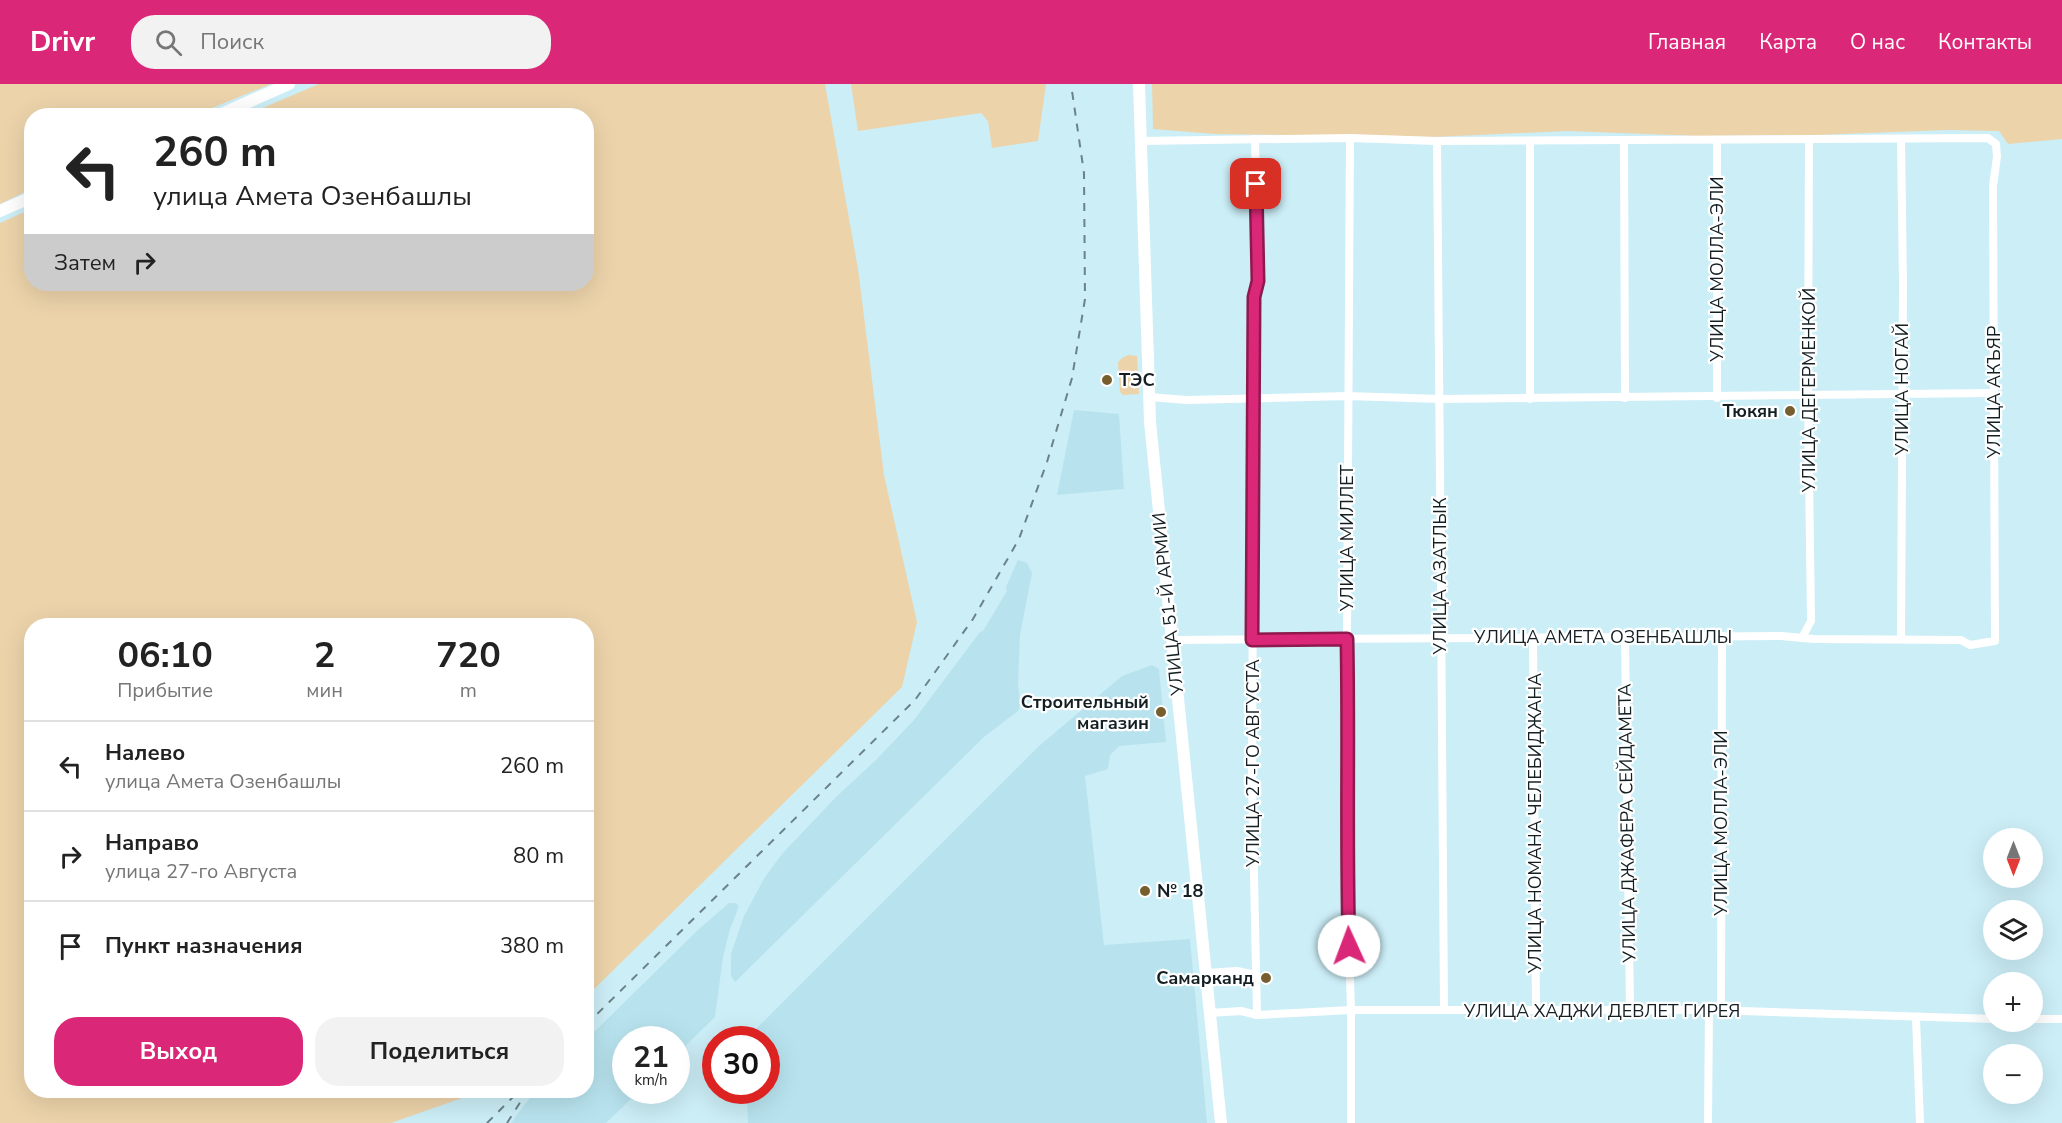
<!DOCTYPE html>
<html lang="ru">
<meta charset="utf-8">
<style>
body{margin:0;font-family:"Nunito Sans",sans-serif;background:#f2f2f2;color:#222;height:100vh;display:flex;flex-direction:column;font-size:22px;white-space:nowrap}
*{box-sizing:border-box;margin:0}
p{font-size:20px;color:#767676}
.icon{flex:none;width:33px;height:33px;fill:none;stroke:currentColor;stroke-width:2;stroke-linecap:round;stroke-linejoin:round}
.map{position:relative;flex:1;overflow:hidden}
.details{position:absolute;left:24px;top:534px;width:570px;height:480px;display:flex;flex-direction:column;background:#fff;border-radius:24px;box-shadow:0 6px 24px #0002}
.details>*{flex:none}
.hud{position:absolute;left:24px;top:24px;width:570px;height:183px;border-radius:24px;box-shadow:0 6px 24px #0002;background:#fff;color:#222;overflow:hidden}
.needle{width:39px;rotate:180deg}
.controls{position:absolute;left:1983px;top:744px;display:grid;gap:12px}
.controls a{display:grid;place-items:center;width:60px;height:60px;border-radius:50%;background:#fff;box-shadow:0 6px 24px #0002;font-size:30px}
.speed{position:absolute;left:612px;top:942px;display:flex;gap:12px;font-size:30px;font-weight:700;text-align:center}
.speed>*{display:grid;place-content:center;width:78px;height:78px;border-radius:50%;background:#fff;box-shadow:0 6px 24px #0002;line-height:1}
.speed small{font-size:15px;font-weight:400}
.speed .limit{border:9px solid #d22;background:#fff;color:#111}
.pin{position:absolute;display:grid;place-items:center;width:51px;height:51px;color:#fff;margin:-26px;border-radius:12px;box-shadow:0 3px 9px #0006}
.me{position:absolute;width:66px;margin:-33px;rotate:358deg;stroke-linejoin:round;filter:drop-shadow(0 0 4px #0008)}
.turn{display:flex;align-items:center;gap:21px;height:126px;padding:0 30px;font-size:27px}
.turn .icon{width:78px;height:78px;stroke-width:2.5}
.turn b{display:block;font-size:42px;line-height:51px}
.then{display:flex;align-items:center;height:57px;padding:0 30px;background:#0003;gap:12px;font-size:22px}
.eta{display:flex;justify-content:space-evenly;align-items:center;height:102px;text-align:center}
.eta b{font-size:36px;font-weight:700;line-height:42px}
.cta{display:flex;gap:12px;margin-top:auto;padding:12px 30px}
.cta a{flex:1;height:69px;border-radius:24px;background:#db2777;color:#fff;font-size:24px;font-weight:700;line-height:69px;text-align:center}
.cta a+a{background:#f2f2f2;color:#222}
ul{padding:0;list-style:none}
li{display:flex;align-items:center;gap:18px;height:90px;padding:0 30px;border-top:2px solid #e0e0e0}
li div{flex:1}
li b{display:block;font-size:22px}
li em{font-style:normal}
header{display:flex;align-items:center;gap:36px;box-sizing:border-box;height:84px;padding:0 30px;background:#db2777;color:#fff}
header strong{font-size:28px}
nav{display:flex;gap:33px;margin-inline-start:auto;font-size:21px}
.search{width:420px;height:54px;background:#f2f2f2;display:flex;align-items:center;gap:15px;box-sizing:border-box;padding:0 21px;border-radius:24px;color:#767676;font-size:22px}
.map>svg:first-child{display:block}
</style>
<header>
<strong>Drivr</strong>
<div class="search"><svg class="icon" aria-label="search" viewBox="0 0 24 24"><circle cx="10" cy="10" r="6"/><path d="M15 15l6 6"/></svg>Поиск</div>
<nav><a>Главная</a><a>Карта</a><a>О нас</a><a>Контакты</a></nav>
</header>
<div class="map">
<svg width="2062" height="1039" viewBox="0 0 2062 1039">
<rect width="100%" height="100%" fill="#cceef7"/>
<g fill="#b8e3ee">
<polygon points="1074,326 1119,330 1124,405 1057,411"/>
<polygon points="1018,476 1027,479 1032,489 1020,551 1018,598 1020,621 1018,627 984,653 735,898 731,892 731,870 744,832 765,793 782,770 836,713 876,676 914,636 980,548 983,547 1007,507 1006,503"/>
<polygon points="1152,581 1159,585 1166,658 1119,662 1110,671 1108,685 1085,692 1104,861 1190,855 1207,1039 748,1039 747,1007 766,1006 766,956 747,954 1039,662 1122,592"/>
<polygon points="729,819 735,819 739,822 730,845 723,873 715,933 677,970 676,956 626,956 626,1006 639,1007 606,1039 511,1039 535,1007 586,1006 587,955 699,845"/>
</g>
<g fill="#ecd3aa">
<polygon points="0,0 271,0 195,31 32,32 31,105 0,120"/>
<polygon points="319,0 825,0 858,185 884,391 917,538 902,603 587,912 586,542 32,542 32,1006 482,1007 391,1039 0,1039 0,139 31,125 32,200 586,200 586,32 246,31"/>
<polygon points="851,0 1046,0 1038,57 992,64 988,37 981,29 858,47"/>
<polygon points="1152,0 2062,0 2062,55 2008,60 1999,47 1947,46 1815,51 1700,52 1567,47 1433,53 1215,50 1153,45"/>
<polygon points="1128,271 1137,272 1139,310 1123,311 1120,308 1118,278 1122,274"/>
</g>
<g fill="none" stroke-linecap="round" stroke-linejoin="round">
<g stroke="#fff" stroke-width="8">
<polyline points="1350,54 1347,555 1349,681 1347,798 1351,926 1351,1039"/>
<polyline points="1255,55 1258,197 1254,213 1252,698 1257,931"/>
<polyline points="1901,55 1903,200 1901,555"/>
<polyline points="1624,56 1625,314"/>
<polyline points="1717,56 1717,314"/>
<polyline points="1140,57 1350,54 1437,57 1988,54 1996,60 1997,73 1993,102 1995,557 1970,561 1961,556 1814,555 1781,552 1173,556"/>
<path d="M1437,57C1441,347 1441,636 1444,926"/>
<polyline points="1530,57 1530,315"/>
<polyline points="1149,313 1187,316 1348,312 1441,315 1994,309"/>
<polyline points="1625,553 1630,926"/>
<polyline points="1533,554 1536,925"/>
<polyline points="1802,554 1811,537 1808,312 1809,55"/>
<polyline points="1206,889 1237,887 1256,891"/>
<polyline points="1721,926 1722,552"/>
<polyline points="1210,929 1241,927 1257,931 1351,926 1709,926 1994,935"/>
<polyline points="1916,934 1920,1039"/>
<polyline points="2032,935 2062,935"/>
<polyline points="1708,1039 1709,926"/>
</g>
<g stroke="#fff" stroke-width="12">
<polyline points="1139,0 1150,338 1221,1039"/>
<polyline points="217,32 289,0"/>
<polyline points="0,127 32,113"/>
</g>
<g stroke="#6b8288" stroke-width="2" stroke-dasharray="8 8" stroke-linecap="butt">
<polyline points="586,941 915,616 973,535 1019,455 1047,378 1072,294 1085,215 1084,89 1071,0"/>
<polyline points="487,1039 520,1006"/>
<polyline points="507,1039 528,1006"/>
</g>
</g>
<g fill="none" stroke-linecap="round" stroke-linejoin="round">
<g stroke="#8e194d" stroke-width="15">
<path id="route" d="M1256,100L1258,197L1254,213L1252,556L1347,555C1349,657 1346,759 1349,862"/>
</g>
<use href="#route" stroke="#db2777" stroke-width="10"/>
</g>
<g fill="#775e2f" stroke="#fff" stroke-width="2">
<circle cx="1107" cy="296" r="6"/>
<circle cx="1790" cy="327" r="6"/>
<circle cx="1161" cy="628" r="6"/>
<circle cx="1145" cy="807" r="6"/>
<circle cx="1266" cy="894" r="6"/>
</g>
<g text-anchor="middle" stroke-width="4.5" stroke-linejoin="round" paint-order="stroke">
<g font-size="18" fill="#131f22" stroke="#fff">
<text transform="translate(1717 185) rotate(-90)" y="6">УЛИЦА МОЛЛА-ЭЛИ</text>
<text transform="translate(1902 305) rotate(-90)" y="6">УЛИЦА НОГАЙ</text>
<text transform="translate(1809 306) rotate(-90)" y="6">УЛИЦА ДЕГЕРМЕНКОЙ</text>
<text transform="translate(1994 308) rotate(-90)" y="6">УЛИЦА АКЪЯР</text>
<text transform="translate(1347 454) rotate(-90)" y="6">УЛИЦА МИЛЛЕТ</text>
<text transform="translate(1440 492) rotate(-90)" y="6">УЛИЦА АЗАТЛЫК</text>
<text transform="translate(1168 520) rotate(-96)" y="6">УЛИЦА 51-Й АРМИИ</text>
<text x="1603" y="559">УЛИЦА АМЕТА ОЗЕНБАШЛЫ</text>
<text transform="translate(1253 679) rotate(-90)" y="6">УЛИЦА 27-ГО АВГУСТА</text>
<text transform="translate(1535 739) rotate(-90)" y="6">УЛИЦА НОМАНА ЧЕЛЕБИДЖАНА</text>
<text transform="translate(1627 739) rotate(-91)" y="6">УЛИЦА ДЖАФЕРА СЕЙДАМЕТА</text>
<text transform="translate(1721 739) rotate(-90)" y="6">УЛИЦА МОЛЛА-ЭЛИ</text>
<text x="1602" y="933">УЛИЦА ХАДЖИ ДЕВЛЕТ ГИРЕЯ</text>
</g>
<g font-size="18" font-weight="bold" fill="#131f22" stroke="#fff" text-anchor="end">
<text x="1119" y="302" text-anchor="start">ТЭС</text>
<text x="1778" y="333">Тюкян</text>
<text x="1149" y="624">Строительный<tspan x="1149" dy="21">магазин</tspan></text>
<text x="1157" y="813" text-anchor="start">№ 18</text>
<text x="1254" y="900">Самарканд</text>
</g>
</g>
</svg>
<div class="controls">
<a><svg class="needle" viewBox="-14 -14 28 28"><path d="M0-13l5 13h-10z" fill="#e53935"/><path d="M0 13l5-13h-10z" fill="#767676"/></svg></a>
<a><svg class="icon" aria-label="layers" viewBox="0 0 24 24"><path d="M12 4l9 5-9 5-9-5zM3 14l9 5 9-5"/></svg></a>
<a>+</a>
<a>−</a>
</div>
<div class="speed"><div>21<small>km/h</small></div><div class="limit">30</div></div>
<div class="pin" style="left:1256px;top:100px;background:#d93025"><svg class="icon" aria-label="arrive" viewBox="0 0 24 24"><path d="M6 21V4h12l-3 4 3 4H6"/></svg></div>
<svg class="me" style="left:1349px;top:862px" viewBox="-20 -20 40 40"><circle r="19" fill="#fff"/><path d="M0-13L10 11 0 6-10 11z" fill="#db2777"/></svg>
<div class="hud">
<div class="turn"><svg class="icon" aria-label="left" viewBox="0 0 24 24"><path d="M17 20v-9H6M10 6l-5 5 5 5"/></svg><div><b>260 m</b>улица Амета Озенбашлы</div></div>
<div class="then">Затем<svg class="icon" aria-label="right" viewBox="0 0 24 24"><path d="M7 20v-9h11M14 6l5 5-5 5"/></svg></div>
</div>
<section class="details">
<div class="eta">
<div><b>06:10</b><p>Прибытие</p></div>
<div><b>2</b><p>мин</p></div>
<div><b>720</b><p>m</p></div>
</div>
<ul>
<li><svg class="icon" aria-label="left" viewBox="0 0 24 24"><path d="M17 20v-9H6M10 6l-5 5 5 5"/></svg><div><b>Налево</b><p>улица Амета Озенбашлы</p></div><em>260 m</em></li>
<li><svg class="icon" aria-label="right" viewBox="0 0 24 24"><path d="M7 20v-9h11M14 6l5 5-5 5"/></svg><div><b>Направо</b><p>улица 27-го Августа</p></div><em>80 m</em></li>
<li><svg class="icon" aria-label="arrive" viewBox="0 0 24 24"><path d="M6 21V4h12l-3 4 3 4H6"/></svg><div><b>Пункт назначения</b></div><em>380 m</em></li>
</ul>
<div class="cta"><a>Выход</a><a>Поделиться</a></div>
</section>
</div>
